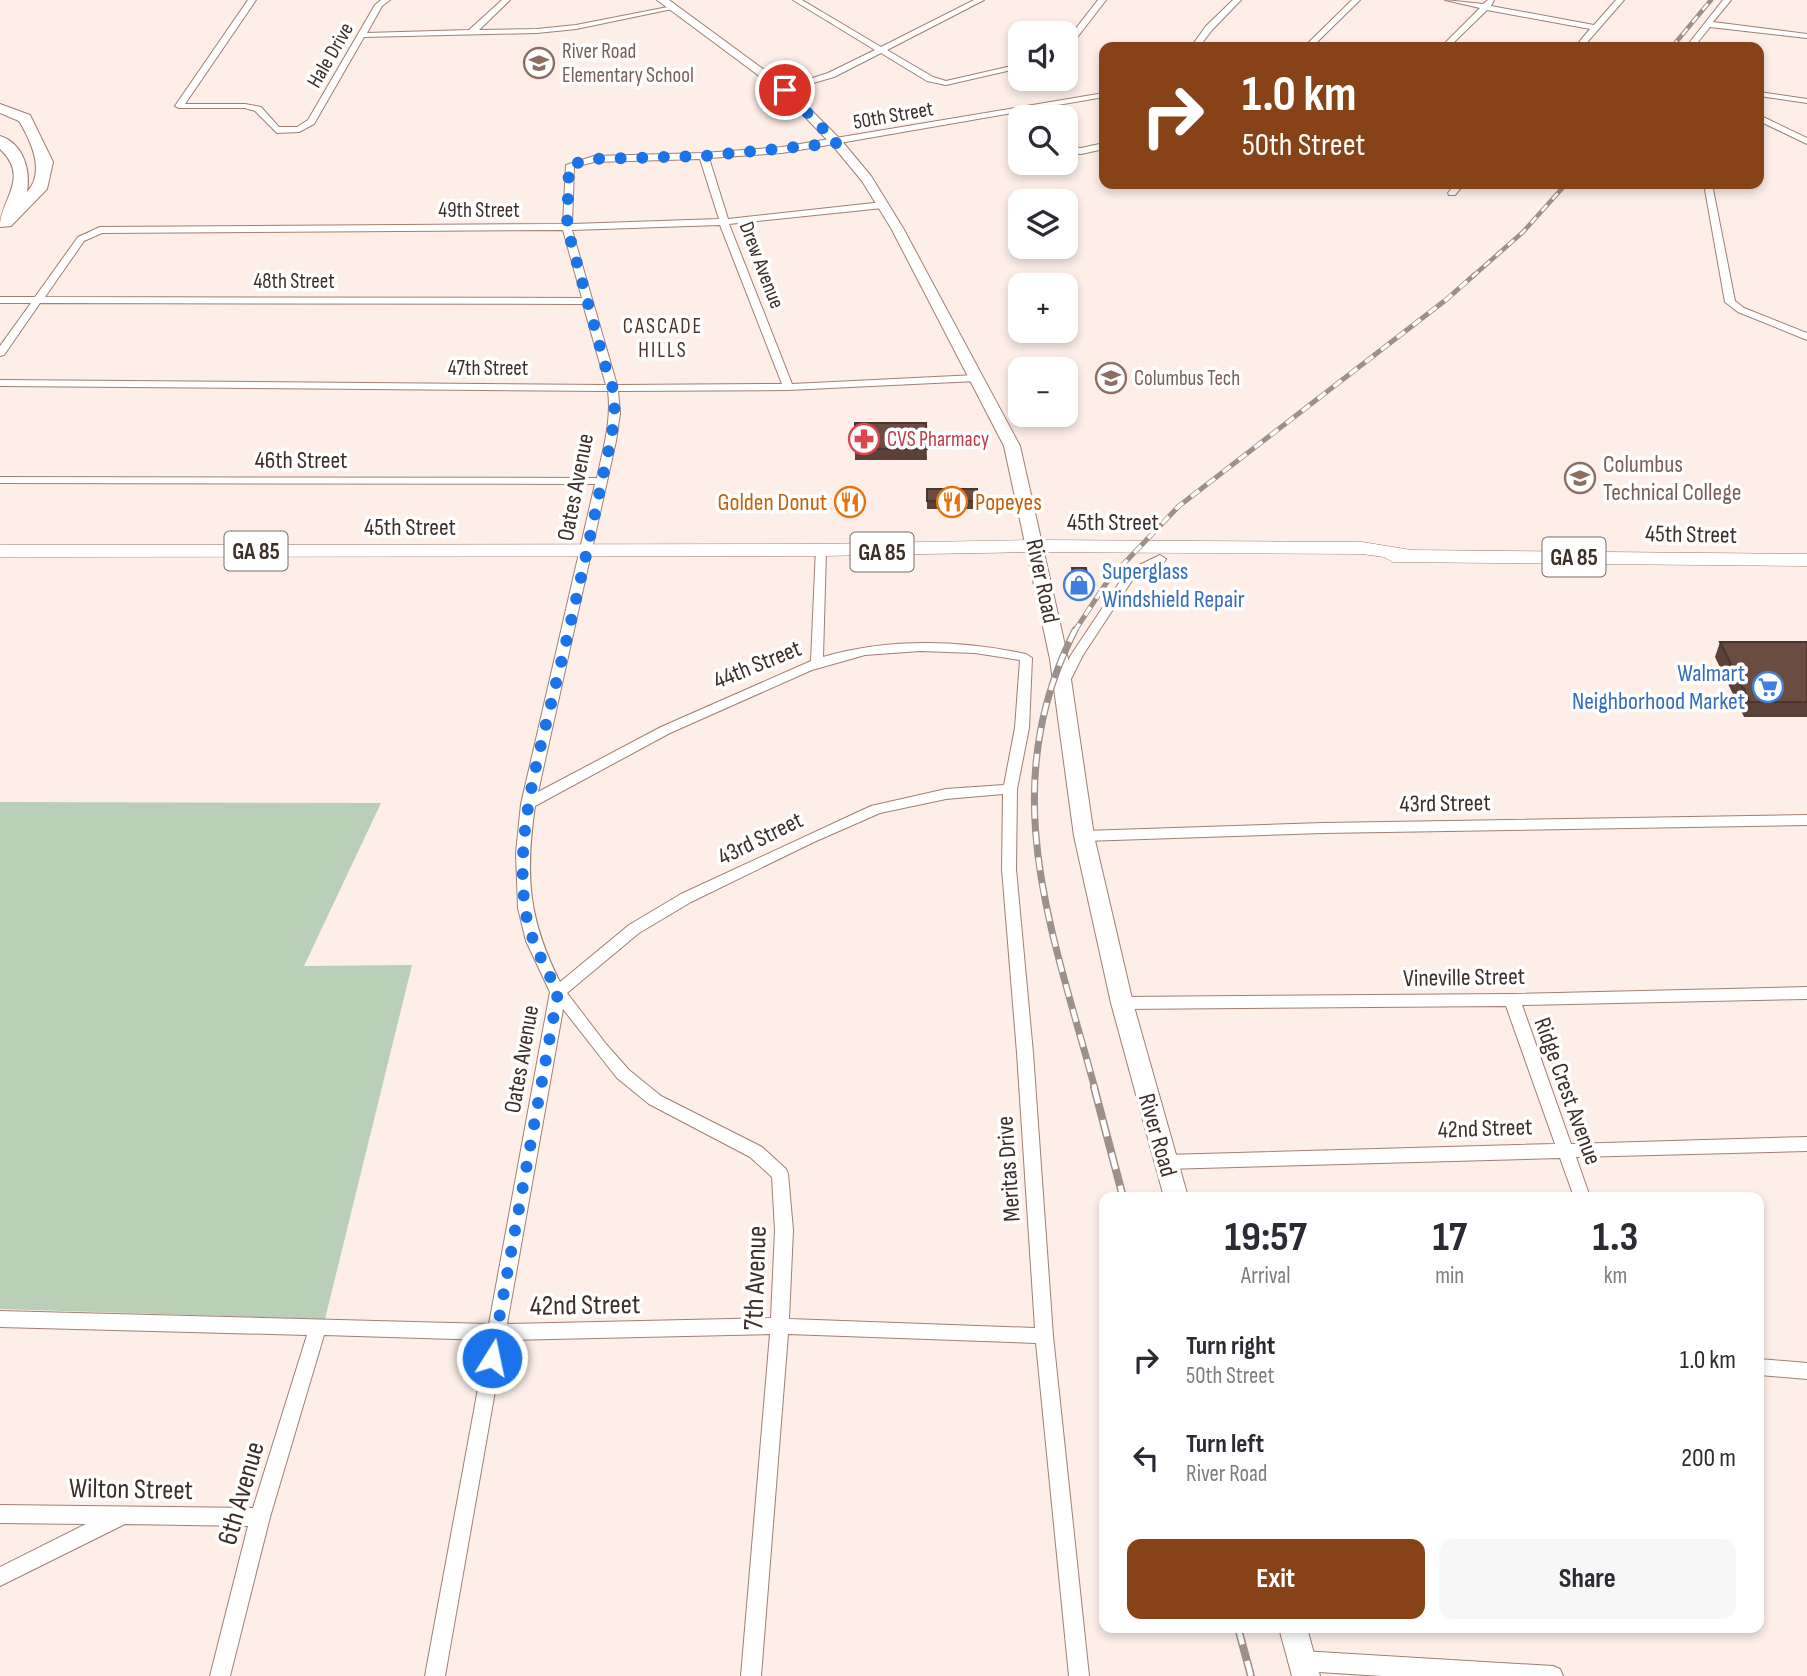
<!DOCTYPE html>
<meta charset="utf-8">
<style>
body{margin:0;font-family:"Sofia Sans Condensed",sans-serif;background:#f7f7f7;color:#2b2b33;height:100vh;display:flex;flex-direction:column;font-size:26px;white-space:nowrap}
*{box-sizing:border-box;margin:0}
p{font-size:23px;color:#7c7c81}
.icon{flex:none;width:38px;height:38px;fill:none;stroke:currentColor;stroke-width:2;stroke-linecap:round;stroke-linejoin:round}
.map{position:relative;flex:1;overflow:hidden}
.panel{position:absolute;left:1099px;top:1192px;width:665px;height:441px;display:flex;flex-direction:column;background:#fff;border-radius:14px;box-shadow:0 4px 10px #0003}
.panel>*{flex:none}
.banner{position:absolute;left:1099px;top:42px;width:665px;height:147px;border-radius:14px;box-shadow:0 4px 10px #0003;background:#874217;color:#fff;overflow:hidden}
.fabs{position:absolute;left:1008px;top:21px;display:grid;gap:14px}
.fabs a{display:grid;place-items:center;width:70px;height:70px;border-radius:14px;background:#fff;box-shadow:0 4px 10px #0003;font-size:35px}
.pin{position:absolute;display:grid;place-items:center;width:60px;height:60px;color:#fff;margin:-30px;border:4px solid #fff;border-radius:50%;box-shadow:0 2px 7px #0007}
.me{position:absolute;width:77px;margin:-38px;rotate:10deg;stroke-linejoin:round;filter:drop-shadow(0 0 5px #0008)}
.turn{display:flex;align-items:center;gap:24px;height:147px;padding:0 28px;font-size:32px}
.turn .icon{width:91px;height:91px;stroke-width:2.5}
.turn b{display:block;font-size:49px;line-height:60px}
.eta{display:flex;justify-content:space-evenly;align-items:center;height:119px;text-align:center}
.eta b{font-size:42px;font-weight:700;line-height:49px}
.action{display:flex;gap:14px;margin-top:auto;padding:14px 28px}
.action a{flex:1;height:80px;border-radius:14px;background:#874217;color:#fff;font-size:28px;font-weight:700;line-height:80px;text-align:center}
.action a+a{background:#f7f7f7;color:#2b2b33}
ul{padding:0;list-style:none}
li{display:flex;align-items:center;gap:21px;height:98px;padding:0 28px}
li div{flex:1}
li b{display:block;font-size:26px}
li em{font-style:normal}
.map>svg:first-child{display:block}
</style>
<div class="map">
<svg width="1807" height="1676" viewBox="0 0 1807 1676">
<rect width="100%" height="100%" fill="#fdeee8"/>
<polygon fill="#b9cfb8" points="0,802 381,803 304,966 412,965 325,1319 0,1309"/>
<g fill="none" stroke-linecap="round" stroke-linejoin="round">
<g stroke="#a07f72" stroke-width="2">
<g id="minor">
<polygon points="248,0 256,0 185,104 245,104 261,107 279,127 297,127 308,120 375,5 381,0 390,0 382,6 367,33 469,30 502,0 510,0 479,30 537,29 576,25 673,6 677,8 576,29 537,33 364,37 314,124 299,132 277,133 255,111 245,108 179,108 175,106"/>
<polygon points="793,0 802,0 881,47 974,0 984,0 887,50 933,77 946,81 1020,64 1020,68 946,85 927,81 881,53 834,77 782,92 782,88 828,73 875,50"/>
<polygon points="1098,0 1106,0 1069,48 1066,48 1066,41"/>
<polygon points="1233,0 1241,0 1212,30 1199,47 1191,47 1206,26"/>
<polygon points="1352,0 1360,0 1312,47 1304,47"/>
<polygon points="1445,0 1483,4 1488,0 1494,0 1491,6 1594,25 1616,0 1624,0 1583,47 1575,47 1590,29 1487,10 1449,47 1441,47 1480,8"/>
<polygon points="1723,0 1731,0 1713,22 1807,34 1807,38 1710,27 1694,47 1686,47"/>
<polygon points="1759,92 1807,99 1807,103 1759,96"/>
<path d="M1104,93V97L782,153L709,158L728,219L883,202L888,205L883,208L729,224L792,384L976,375L981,378L976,381L788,390L618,391L620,413L616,441L538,792L661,727L811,661L816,548H824L826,550L823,657C889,638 959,640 1026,654L1032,658L1029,728L1017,789L1016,869L1033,1053L1053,1336L1089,1676H1069L1036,1343L788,1334L761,1676H741L770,1334L504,1340L445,1676H425L487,1340L324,1335L270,1517L230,1676H210L248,1526L125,1524L0,1586V1567L86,1524L0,1523V1505L253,1508L307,1335L0,1327V1311L489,1324L550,992L526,941L518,908L516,853L521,804L595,484L0,483V477L597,478C603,449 612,420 608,391L0,386V380L606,385L583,304L40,303L4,355L0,356V346L31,303H0V297H35L78,237L100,227L563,224L566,165L594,156L704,153L782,147ZM700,159L719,219L572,224L574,167L594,162ZM720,225L782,384L617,385L572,230ZM563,230L582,298L45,297L84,241L102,233ZM920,651L975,653L1020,660L1015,728L1004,785L946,789L871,806L681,894L629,925L560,982C528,919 525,875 535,806L670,733L812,670L865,655ZM1003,794L1002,869L1017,1053L1035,1328L789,1319L793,1230L788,1174L786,1169L762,1147L661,1096L629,1070L606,1044L567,993L639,933L691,902L814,842L880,813L946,799ZM563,1009L617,1078L649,1104L750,1157L772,1177L775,1230L771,1318L507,1324Z"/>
<polygon points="1759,115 1807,138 1807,144 1759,121"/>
<polygon points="1104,143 1104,149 1081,154 1066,153 1066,147 1081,148"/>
<polygon points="1455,184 1464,184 1455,195 1449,195 1448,193"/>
<polygon points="1704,184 1712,184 1735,301 1744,308 1807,333 1807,340 1738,312 1725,302"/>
<polygon points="1160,555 1166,559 1164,562 1135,576 1083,655 1067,687 1057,687 1056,684 1071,655 1127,571"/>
<polygon points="1807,815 1807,825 1323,833 1084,841 1077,836 1084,831 1323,823"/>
<polygon points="1807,987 1807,999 1522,1005 1571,1144 1807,1137 1807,1151 1576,1157 1590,1197 1574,1197 1560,1158 1165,1169 1159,1167 1157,1162 1159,1157 1165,1155 1555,1144 1506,1006 1122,1009 1117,1007 1114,1003 1117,999 1122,997 1512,994"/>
<polygon points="1759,1359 1807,1363 1807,1379 1759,1375"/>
<polygon points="1302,1651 1553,1666 1560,1669 1563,1676 1383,1676 1302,1671 1295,1668 1292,1661 1295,1654"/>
</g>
</g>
<g stroke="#a07f72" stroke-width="2">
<g id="secondary">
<polygon points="657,0 669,0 789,88 841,140 871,176 903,228 1020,446 1068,659 1094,836 1133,1003 1188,1197 1164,1197 1111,1003 1074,836 1050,659 1004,446 891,228 862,181 833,146 781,92"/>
<polygon points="1279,1628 1307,1628 1320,1676 1292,1676"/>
</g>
</g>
<g stroke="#a07f72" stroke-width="1">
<polygon id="primary" points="1036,540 1362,542 1411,550 1807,554 1807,566 1393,562 1384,557 1362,554 1036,552 820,556 0,557 0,545 820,544"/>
</g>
<g stroke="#a07f72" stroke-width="2">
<path id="motorway" d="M0,104L30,115L53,162L47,189L11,226L0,227C0,200 31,178 0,149V136C23,143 31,170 27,192C46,172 31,141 19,121L0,113Z"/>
</g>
<use href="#minor" fill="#fff" fill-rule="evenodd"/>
<use href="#secondary" fill="#fff" fill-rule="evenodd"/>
<use href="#primary" fill="#fff" fill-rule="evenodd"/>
<use href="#motorway" fill="#fff" fill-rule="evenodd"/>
<g stroke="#9d8f89" stroke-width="4.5">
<g id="rail-far3">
<polyline points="1672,47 1711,0"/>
<polyline points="1472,277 1523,232 1566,184"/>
</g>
</g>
<g stroke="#9d8f89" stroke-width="5">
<polyline id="rail-far2" points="1074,632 1109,579 1179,506 1447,299 1474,275"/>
</g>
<g stroke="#9d8f89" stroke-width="7">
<path id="rail-far1" d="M1075,630C994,790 1052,929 1095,1089"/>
</g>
<g stroke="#9d8f89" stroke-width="8">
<g id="rail">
<polyline points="1094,1087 1123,1197"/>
<polyline points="1238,1628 1251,1676"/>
</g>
</g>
<use href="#rail-far3" stroke="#fff" stroke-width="2.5" stroke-dasharray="8" stroke-linecap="butt"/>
<use href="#rail-far2" stroke="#fff" stroke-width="3.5" stroke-dasharray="10" stroke-linecap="butt"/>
<use href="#rail-far1" stroke="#fff" stroke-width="4.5" stroke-dasharray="13" stroke-linecap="butt"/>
<use href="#rail" stroke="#fff" stroke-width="5" stroke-dasharray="17" stroke-linecap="butt"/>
</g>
<g fill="#5c4138">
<polygon points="855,423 926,423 927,460 855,460"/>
<polygon points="927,489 977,501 977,509 927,509"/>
<polygon points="1072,568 1089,586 1088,594 1073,594 1071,576"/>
<polygon points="1720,642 1807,642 1807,717 1744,717 1715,657"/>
</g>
<g fill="#6b4c41" stroke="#4b352e" stroke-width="2">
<polygon points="855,423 926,423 927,449 855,449"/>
<rect x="927" y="489" width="50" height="12"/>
<polygon points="1072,568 1086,568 1089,586 1074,586"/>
<polygon points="1720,642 1807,642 1807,702 1750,702"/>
</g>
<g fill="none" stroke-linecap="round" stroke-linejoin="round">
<path stroke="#1a73e8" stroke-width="12" stroke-dasharray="0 21.6" d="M492,1358L558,992C544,965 529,938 525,908C515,831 539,756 556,683C573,615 588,548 602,480C608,451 623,402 608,376L567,227L569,165L594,159L704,156L837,143L785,90"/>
</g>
<defs>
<g id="school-ring" transform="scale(1.575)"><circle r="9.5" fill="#fff" stroke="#8d6e63" stroke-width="1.5"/><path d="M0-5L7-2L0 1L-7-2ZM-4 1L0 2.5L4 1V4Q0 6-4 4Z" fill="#8d6e63"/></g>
<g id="university-ring" transform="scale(1.575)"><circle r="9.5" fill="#fff" stroke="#8d6e63" stroke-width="1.5"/><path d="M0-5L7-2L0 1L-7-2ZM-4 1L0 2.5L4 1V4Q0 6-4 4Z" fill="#8d6e63"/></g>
<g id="pharmacy-ring" transform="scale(1.575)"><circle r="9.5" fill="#fff" stroke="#e0444e" stroke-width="1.5"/><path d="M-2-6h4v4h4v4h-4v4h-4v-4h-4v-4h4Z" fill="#e0444e"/></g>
<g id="restaurant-ring" transform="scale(1.575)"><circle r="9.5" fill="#fff" stroke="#e8710a" stroke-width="1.5"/><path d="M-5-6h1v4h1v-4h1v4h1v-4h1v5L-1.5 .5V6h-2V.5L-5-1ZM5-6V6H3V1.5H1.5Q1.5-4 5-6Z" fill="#e8710a"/></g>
<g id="shop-ring" transform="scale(1.575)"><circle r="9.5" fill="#fff" stroke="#3f7fe0" stroke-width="1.5"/><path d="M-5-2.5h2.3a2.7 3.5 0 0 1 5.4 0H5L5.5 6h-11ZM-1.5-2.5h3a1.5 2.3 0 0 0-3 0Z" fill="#3f7fe0"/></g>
<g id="supermarket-ring" transform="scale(1.575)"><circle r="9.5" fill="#fff" stroke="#3f7fe0" stroke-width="1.5"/><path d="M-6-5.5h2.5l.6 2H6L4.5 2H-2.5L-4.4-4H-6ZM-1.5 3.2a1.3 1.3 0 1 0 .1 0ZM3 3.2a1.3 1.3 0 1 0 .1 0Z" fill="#3f7fe0"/></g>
</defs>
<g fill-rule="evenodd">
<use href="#school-ring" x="539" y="63"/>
<use href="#university-ring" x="1111" y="378"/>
<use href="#pharmacy-ring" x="864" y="439"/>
<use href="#university-ring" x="1580" y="478"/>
<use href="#restaurant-ring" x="850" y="502"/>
<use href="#restaurant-ring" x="952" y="502"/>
<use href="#shop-ring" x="1079" y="585"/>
<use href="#supermarket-ring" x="1768" y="687"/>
</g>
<g text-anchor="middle" stroke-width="7" stroke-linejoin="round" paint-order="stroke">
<g font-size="21" fill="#785e54" stroke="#fff" text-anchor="start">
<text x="562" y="58">River Road<tspan x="562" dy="24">Elementary School</tspan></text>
<text x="1134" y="385">Columbus Tech</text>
</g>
<g font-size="21" fill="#3c2e29" stroke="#fff">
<text transform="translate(330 55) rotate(-60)" y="7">Hale Drive</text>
<text transform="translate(893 115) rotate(-10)" y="7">50th Street</text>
<text x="479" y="217">49th Street</text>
<text transform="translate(762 265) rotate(69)" y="7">Drew Avenue</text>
<text x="294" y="288">48th Street</text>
<text x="488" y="375">47th Street</text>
</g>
<g font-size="21" letter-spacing="2" fill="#4f3228" stroke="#fff">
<text x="663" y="333">CASCADE<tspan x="663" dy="24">HILLS</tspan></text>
</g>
<g font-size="21" fill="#be3a42" stroke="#fff" text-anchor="start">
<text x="887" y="446">CVS Pharmacy</text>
</g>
<g fill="#fff" stroke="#766d69" stroke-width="2">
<rect x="224.5" y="531.5" width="63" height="39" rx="5"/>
<rect x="850.5" y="532.5" width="63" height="39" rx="5"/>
<rect x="1542.5" y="537.5" width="63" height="39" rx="5"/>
</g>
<g font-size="23" font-weight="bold" fill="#3c2e29">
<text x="256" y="559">GA 85</text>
<text x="882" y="560">GA 85</text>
<text x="1574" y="565">GA 85</text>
</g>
<g font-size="24" fill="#3c2e29" stroke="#fff">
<text x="301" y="468">46th Street</text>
<text transform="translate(575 487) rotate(-79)" y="8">Oates Avenue</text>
<text x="1113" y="530">45th Street</text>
<text x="410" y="535">45th Street</text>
<text transform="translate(1691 534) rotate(1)" y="8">45th Street</text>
<text transform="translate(1043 581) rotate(78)" y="8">River Road</text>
<text transform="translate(757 664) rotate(-22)" y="8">44th Street</text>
<text transform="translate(1445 803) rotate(-1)" y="8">43rd Street</text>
<text transform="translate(760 838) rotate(-26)" y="8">43rd Street</text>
<text transform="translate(1464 977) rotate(-1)" y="8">Vineville Street</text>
<text transform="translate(521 1059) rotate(-80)" y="8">Oates Avenue</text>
<text transform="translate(1568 1091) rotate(70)" y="8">Ridge Crest Avenue</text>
<text transform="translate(1485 1128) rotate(-2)" y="8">42nd Street</text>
<text transform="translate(1158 1135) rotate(74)" y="8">River Road</text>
<text transform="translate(1008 1169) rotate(-94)" y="8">Meritas Drive</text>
</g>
<g font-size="24" fill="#785e54" stroke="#fff" text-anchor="start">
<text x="1603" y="472">Columbus<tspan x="1603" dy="28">Technical College</tspan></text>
</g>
<g font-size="24" fill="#c56008" stroke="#fff" text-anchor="end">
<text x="827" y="510">Golden Donut</text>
<text x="975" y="510" text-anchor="start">Popeyes</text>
</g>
<g font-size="24" fill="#366cbe" stroke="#fff" text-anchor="start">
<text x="1102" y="579">Superglass<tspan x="1102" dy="28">Windshield Repair</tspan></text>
<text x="1745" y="681" text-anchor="end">Walmart<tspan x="1745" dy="28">Neighborhood Market</tspan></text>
</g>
<g font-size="28" fill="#3c2e29" stroke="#fff">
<text transform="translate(754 1278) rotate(-88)" y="10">7th Avenue</text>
<text transform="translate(585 1304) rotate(-1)" y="10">42nd Street</text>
<text transform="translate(131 1488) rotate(1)" y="10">Wilton Street</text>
<text transform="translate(240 1493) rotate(-74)" y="10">6th Avenue</text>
</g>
</g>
</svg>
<div class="fabs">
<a><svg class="icon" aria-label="sound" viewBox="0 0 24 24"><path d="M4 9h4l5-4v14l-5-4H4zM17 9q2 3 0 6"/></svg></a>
<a><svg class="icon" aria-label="search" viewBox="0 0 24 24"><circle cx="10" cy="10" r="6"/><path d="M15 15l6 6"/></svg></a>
<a><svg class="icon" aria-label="layers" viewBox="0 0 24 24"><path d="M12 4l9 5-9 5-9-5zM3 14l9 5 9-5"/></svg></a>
<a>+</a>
<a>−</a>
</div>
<div class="pin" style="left:785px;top:90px;background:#d93025"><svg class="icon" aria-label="arrive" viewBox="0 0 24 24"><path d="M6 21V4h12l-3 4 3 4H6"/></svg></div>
<svg class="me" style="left:492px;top:1358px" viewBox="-20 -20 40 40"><circle r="17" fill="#1a73e8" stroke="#fff" stroke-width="3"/><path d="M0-11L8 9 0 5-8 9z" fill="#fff"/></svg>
<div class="banner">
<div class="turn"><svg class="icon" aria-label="right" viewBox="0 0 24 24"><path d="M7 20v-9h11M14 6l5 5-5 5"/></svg><div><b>1.0 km</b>50th Street</div></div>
</div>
<section class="panel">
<div class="eta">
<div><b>19:57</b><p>Arrival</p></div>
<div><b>17</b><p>min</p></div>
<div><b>1.3</b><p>km</p></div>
</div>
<ul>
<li><svg class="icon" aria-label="right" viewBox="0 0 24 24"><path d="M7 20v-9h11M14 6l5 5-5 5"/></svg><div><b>Turn right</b><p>50th Street</p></div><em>1.0 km</em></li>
<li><svg class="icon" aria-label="left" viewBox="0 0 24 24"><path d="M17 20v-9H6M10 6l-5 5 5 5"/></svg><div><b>Turn left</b><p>River Road</p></div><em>200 m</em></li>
</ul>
<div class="action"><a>Exit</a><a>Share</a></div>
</section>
</div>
